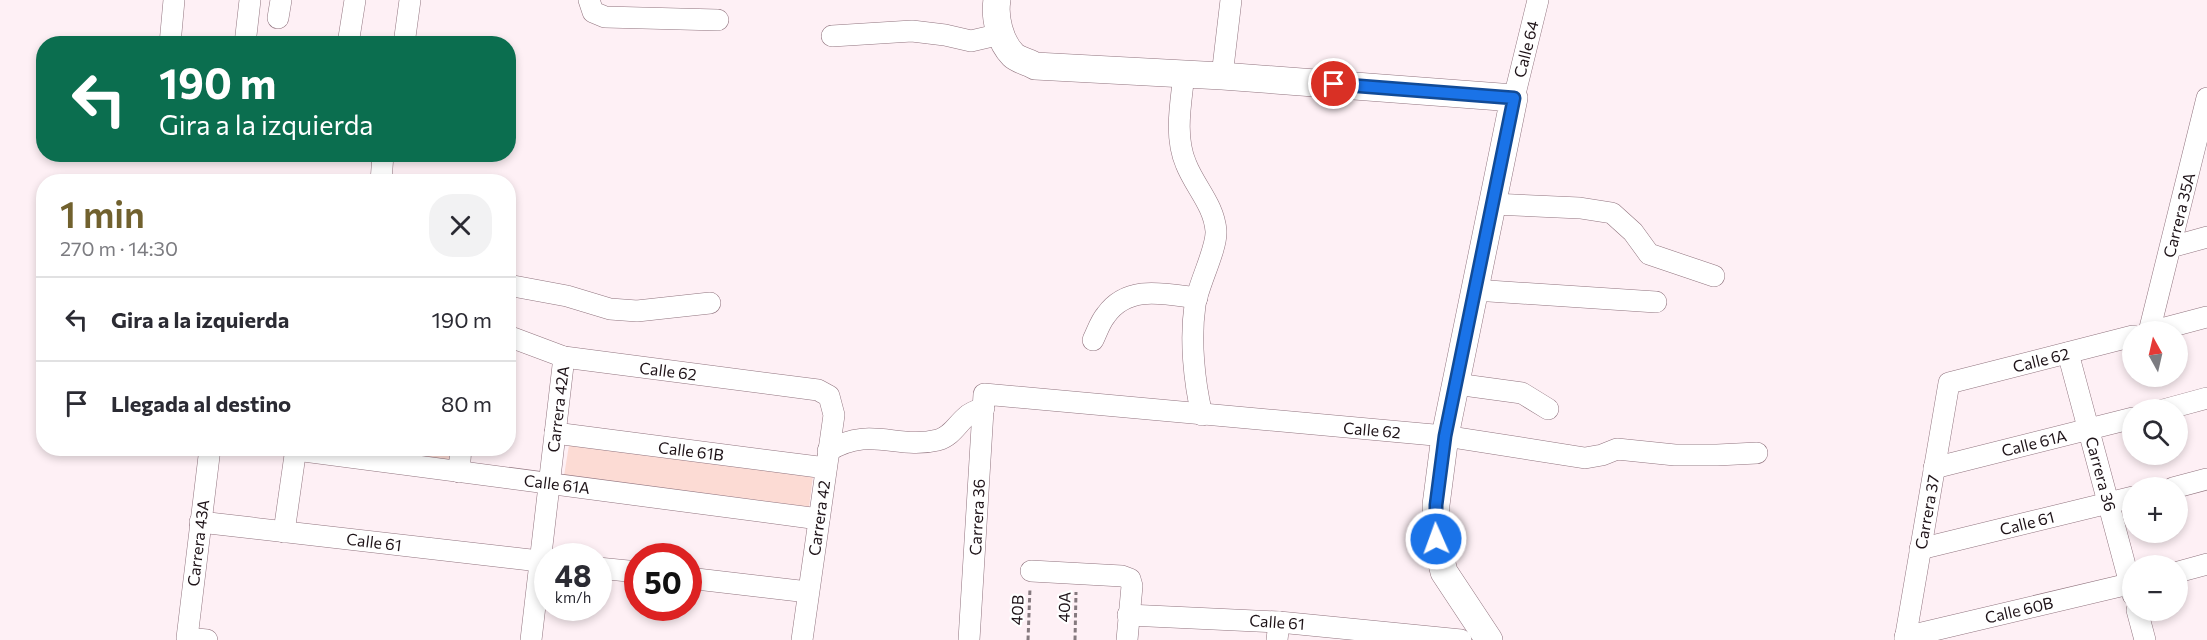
<!DOCTYPE html>
<html lang="es">
<meta charset="utf-8">
<style>
body{margin:0;font-family:Commissioner,sans-serif;background:#f2f2f3;color:#2b2b33;height:100vh;display:flex;flex-direction:column;font-size:22px;white-space:nowrap}
*{box-sizing:border-box;margin:0}
p{font-size:20px;color:#7c7c81}
.icon{flex:none;width:33px;height:33px;fill:none;stroke:currentColor;stroke-width:2;stroke-linecap:round;stroke-linejoin:round}
.map{position:relative;flex:1;overflow:hidden}
.sheet{position:absolute;left:36px;top:174px;width:480px;height:282px;display:flex;flex-direction:column;background:#fff;border-radius:24px;box-shadow:0 3px 9px #0003}
.sheet>*{flex:none}
.banner{position:absolute;left:36px;top:36px;width:480px;height:126px;border-radius:24px;box-shadow:0 3px 9px #0003;background:#0b6e4f;color:#fff;overflow:hidden}
.needle{width:39px;rotate:352deg}
.fabs{position:absolute;left:2122px;top:321px;display:grid;gap:12px}
.fabs a{display:grid;place-items:center;width:66px;height:66px;border-radius:50%;background:#fff;box-shadow:0 3px 9px #0003;font-size:30px}
.speed{position:absolute;left:534px;top:543px;display:flex;gap:12px;font-size:30px;font-weight:700;text-align:center}
.speed>*{display:grid;place-content:center;width:78px;height:78px;border-radius:50%;background:#fff;box-shadow:0 3px 9px #0003;line-height:1}
.speed small{font-size:15px;font-weight:400}
.speed .limit{border:9px solid #d22;background:#fff;color:#111}
.pin{position:absolute;display:grid;place-items:center;width:51px;height:51px;color:#fff;margin:-26px;border:3px solid #fff;border-radius:50%;box-shadow:0 2px 6px #0007}
.me{position:absolute;width:66px;margin:-33px;rotate:358deg;stroke-linejoin:round;filter:drop-shadow(0 0 4px #0008)}
.turn{display:flex;align-items:center;gap:21px;height:126px;padding:0 24px;font-size:27px}
.turn .icon{width:78px;height:78px;stroke-width:2.5}
.turn b{display:block;font-size:42px;line-height:51px}
.round{display:grid;place-items:center;flex:none;width:63px;height:63px;border-radius:24px;background:#f2f2f3}
.head{display:flex;align-items:center;justify-content:space-between;height:102px;padding:0 24px}
h1{font-size:36px;font-weight:600;line-height:45px;color:#71612e}
ul{padding:0;list-style:none}
li{display:flex;align-items:center;gap:18px;height:84px;padding:0 24px;border-top:2px solid #e1e1e2}
li div{flex:1}
li b{display:block;font-size:22px}
li em{font-style:normal}
.map>svg:first-child{display:block}
</style>
<div class="map">
<svg width="2207" height="640" viewBox="0 0 2207 640">
<rect width="100%" height="100%" fill="#fef0f5"/>
<g fill="#fcdbd4">
<polygon points="569,445 813,476 809,508 564,476"/>
<polygon points="360,449 451,449 449,460"/>
</g>
<g fill="none" stroke-linecap="round" stroke-linejoin="round">
<g stroke="#91747f" stroke-width="22">
<g id="minor">
<polyline points="589,0 593,12 605,17 718,20"/>
<polyline points="278,18 281,0"/>
<polyline points="832,36 912,31 945,35 971,41 1001,34"/>
<polyline points="170,44 174,0"/>
<polyline points="245,44 250,0"/>
<polyline points="348,44 355,0"/>
<polyline points="404,44 410,0"/>
<path d="M1184,74C1181,103 1174,136 1186,164C1195,187 1214,205 1216,231C1217,249 1198,285 1195,305C1190,340 1194,381 1202,415"/>
<polyline points="1222,76 1231,0"/>
<polyline points="1514,98 1538,0"/>
<polyline points="381,182 383,154"/>
<polyline points="1492,204 1580,208 1612,213 1633,232 1649,254 1714,276"/>
<polyline points="2171,247 2207,237"/>
<polyline points="508,285 567,296 610,309 637,311 710,303"/>
<polyline points="1474,290 1656,302"/>
<polyline points="2149,332 2207,98"/>
<polyline points="2150,332 2207,317"/>
<polyline points="508,336 564,357 818,390 829,396 834,415 802,640"/>
<path d="M1093,340C1097,332 1100,322 1106,315C1128,284 1165,294 1197,298"/>
<polyline points="2068,353 2133,595"/>
<polyline points="1456,384 1522,393 1548,409"/>
<polyline points="2163,410 2207,398"/>
<polyline points="555,433 826,468"/>
<polyline points="296,450 819,519"/>
<path d="M828,451C871,425 896,450 938,440C952,436 957,424 967,416C971,412 978,410 984,408"/>
<polyline points="1934,468 2133,418"/>
<polyline points="459,472 461,448"/>
<polyline points="2173,488 2207,479"/>
<polyline points="200,522 548,562"/>
<polyline points="284,532 296,448"/>
<polyline points="1920,549 2133,497"/>
<polyline points="598,568 638,572"/>
<polyline points="1031,571 1122,576 1130,579 1132,586 1127,640"/>
<polyline points="2178,572 2207,564"/>
<polyline points="688,578 808,592"/>
<polyline points="2137,610 2145,640"/>
<polyline points="1128,615 1279,622 1461,640"/>
<polyline points="1905,637 2133,583"/>
<polyline points="207,640 187,638 210,448"/>
<polyline points="531,640 564,357"/>
<polyline points="969,640 984,394 1445,436 1585,458 1602,455 1617,449 1675,455 1717,455 1757,453"/>
<polyline points="1277,640 1279,622"/>
<polyline points="1905,640 1949,383 2133,336"/>
</g>
</g>
<g stroke="#91747f" stroke-width="28">
<path id="major" d="M997,0C994,17 1000,42 1013,55C1018,60 1029,62 1035,66L1222,76L1514,98L1445,436L1436,505V539L1444,572L1489,640"/>
</g>
<g stroke="#85797e" stroke-width="3" stroke-dasharray="4.5 3" stroke-linecap="butt">
<polyline points="1028,640 1030,588"/>
<polyline points="1075,640 1076,592"/>
</g>
<use href="#minor" stroke="#fff" stroke-width="21"/>
<use href="#major" stroke="#fff" stroke-width="27"/>
</g>
<g fill="none" stroke-linecap="round" stroke-linejoin="round">
<g stroke="#114b97" stroke-width="15">
<polyline id="route" points="1334,84 1514,98 1445,436 1436,505 1436,539"/>
</g>
<use href="#route" stroke="#1a73e8" stroke-width="10"/>
</g>
<g text-anchor="middle" stroke-width="4.5" stroke-linejoin="round" paint-order="stroke">
<g font-size="16" fill="#1e1318" stroke="#fff">
<text transform="translate(1526 49) rotate(-76)" y="6">Calle 64</text>
<text transform="translate(2179 215) rotate(-76)" y="6">Carrera 35A</text>
<text transform="translate(2041 360) rotate(-14)" y="6">Calle 62</text>
<text transform="translate(668 371) rotate(7)" y="6">Calle 62</text>
<text transform="translate(558 409) rotate(-83)" y="6">Carrera 42A</text>
<text transform="translate(1372 430) rotate(5)" y="6">Calle 62</text>
<text transform="translate(2034 443) rotate(-14)" y="6">Calle 61A</text>
<text transform="translate(691 451) rotate(7)" y="6">Calle 61B</text>
<text transform="translate(2101 474) rotate(75)" y="6">Carrera 36</text>
<text transform="translate(557 484) rotate(7)" y="6">Calle 61A</text>
<text transform="translate(1927 512) rotate(-80)" y="6">Carrera 37</text>
<text transform="translate(977 517) rotate(-87)" y="6">Carrera 36</text>
<text transform="translate(819 518) rotate(-82)" y="6">Carrera 42</text>
<text transform="translate(2027 523) rotate(-14)" y="6">Calle 61</text>
<text transform="translate(374 542) rotate(7)" y="6">Calle 61</text>
<text transform="translate(198 543) rotate(-83)" y="6">Carrera 43A</text>
<text transform="translate(1064 607) rotate(-88)" y="6">40A</text>
<text transform="translate(1017 610) rotate(-87)" y="6">40B</text>
<text transform="translate(2019 610) rotate(-13)" y="6">Calle 60B</text>
<text transform="translate(1277 622) rotate(4)" y="6">Calle 61</text>
</g>
</g>
</svg>
<div class="fabs">
<a><svg class="needle" viewBox="-14 -14 28 28"><path d="M0-13l5 13h-10z" fill="#e53935"/><path d="M0 13l5-13h-10z" fill="#7c7c81"/></svg></a>
<a><svg class="icon" aria-label="search" viewBox="0 0 24 24"><circle cx="10" cy="10" r="6"/><path d="M15 15l6 6"/></svg></a>
<a>+</a>
<a>−</a>
</div>
<div class="speed"><div>48<small>km/h</small></div><div class="limit">50</div></div>
<div class="pin" style="left:1334px;top:84px;background:#d93025"><svg class="icon" aria-label="arrive" viewBox="0 0 24 24"><path d="M6 21V4h12l-3 4 3 4H6"/></svg></div>
<svg class="me" style="left:1436px;top:539px" viewBox="-20 -20 40 40"><circle r="17" fill="#1a73e8" stroke="#fff" stroke-width="3"/><path d="M0-11L8 9 0 5-8 9z" fill="#fff"/></svg>
<div class="banner">
<div class="turn"><svg class="icon" aria-label="left" viewBox="0 0 24 24"><path d="M17 20v-9H6M10 6l-5 5 5 5"/></svg><div><b>190 m</b>Gira a la izquierda</div></div>
</div>
<section class="sheet">
<div class="head"><div><h1>1 min</h1><p>270 m · 14:30</p></div><a class="round"><svg class="icon" aria-label="close" viewBox="0 0 24 24"><path d="M6 6l12 12M18 6L6 18"/></svg></a></div>
<ul>
<li><svg class="icon" aria-label="left" viewBox="0 0 24 24"><path d="M17 20v-9H6M10 6l-5 5 5 5"/></svg><div><b>Gira a la izquierda</b></div><em>190 m</em></li>
<li><svg class="icon" aria-label="arrive" viewBox="0 0 24 24"><path d="M6 21V4h12l-3 4 3 4H6"/></svg><div><b>Llegada al destino</b></div><em>80 m</em></li>
</ul>
</section>
</div>
